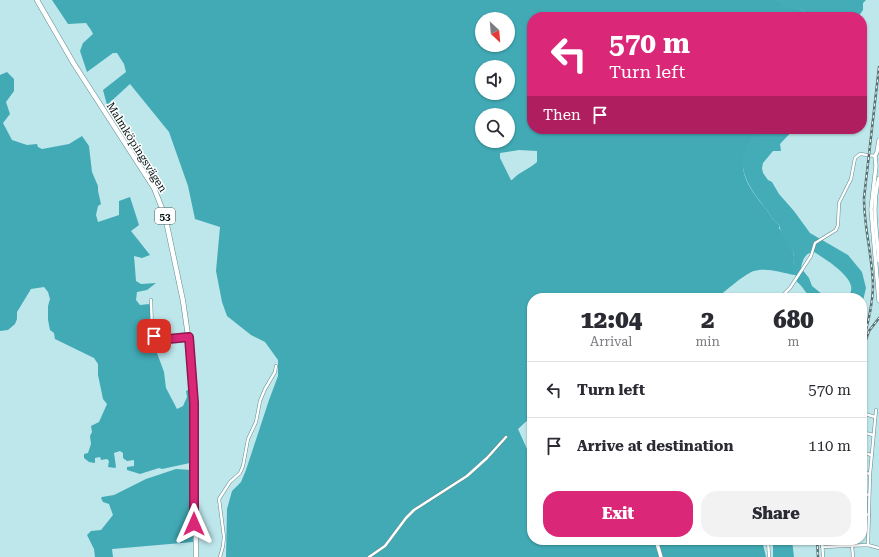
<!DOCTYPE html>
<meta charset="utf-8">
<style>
body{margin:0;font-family:"Roboto Serif",serif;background:#f2f2f3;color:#2b2b33;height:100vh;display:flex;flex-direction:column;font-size:15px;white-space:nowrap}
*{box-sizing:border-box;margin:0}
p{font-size:13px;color:#7c7c81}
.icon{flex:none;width:22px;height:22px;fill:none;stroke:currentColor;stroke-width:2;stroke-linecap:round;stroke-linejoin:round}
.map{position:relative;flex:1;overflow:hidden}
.details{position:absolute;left:527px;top:293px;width:340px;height:252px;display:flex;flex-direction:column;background:#fff;border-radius:16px;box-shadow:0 1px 3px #0004}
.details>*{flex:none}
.guide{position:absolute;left:527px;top:12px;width:340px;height:122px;border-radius:16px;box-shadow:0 1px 3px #0004;background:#db2777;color:#fff;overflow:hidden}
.needle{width:26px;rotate:154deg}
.tools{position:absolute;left:475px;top:12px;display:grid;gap:8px}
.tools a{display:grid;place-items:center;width:40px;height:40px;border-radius:50%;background:#fff;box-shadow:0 1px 3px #0004;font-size:20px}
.pin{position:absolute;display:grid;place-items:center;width:34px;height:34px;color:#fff;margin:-17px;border-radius:8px;box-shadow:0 2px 6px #0006}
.me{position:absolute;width:44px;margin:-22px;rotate:0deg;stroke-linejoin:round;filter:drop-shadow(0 0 3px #0008)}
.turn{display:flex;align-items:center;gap:14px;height:84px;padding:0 16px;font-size:18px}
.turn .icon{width:52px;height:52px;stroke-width:2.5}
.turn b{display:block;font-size:28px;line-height:34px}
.then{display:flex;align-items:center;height:38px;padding:0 16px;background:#0003;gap:8px;font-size:15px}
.eta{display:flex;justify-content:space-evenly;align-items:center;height:68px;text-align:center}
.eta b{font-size:24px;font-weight:800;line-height:28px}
.primary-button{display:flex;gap:8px;margin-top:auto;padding:8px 16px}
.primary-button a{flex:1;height:46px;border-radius:16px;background:#db2777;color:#fff;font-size:16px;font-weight:800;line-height:46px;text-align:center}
.primary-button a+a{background:#f2f2f3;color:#2b2b33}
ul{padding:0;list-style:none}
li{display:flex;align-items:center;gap:12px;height:56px;padding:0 16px;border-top:1px solid #e1e1e2}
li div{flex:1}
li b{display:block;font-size:15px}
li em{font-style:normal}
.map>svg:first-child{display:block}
</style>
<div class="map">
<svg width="879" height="557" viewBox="0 0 879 557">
<rect width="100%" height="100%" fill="#bee7ec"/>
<g fill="#41aab5" fill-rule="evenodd">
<path d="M52,0H778L789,8C798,7 804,10 809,17H532V129H759C733,162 741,179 766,209C770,214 774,223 780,225L779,228C784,236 793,247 794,257C794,264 792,268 795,275C782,273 767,267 754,271C746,273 724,292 717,298H532V416L518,429L532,460V540H762L766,557H226L227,509L232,491L241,482L246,470L269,400L278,376V360L265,342L251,335L227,316L222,302L216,271L220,227L195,219L188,186L169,132L130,84L107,105L103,90L126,72L124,64L117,53H113L87,72L80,51L83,43L93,34L91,30L86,23L68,24ZM482,19H508V45H482ZM482,67H508V93H482ZM482,115H508V141H482ZM519,150L537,151V162C529,169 519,172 512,180H511L500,158V153Z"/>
<polygon points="7,72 14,79 14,91 6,102 10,114 3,123 12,140 27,145 37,144 38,147 42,149 69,144 82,136 89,146 92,172 98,186 98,191 101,204 98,206 96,215 98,222 119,215 119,201 130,197 139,225 131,231 150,255 142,258 134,256 136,281 141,284 156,283 147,290 137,292 136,300 140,305 149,304 150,306 150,319 153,342 164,372 166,388 177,409 183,406 187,397 186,391 192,388 194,421 190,426 189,431 189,451 191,455 191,462 190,463 162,469 159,468 140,474 127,470 127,467 134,466 134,460 127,461 123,458 123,453 120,451 114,453 116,467 115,468 108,467 109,461 107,459 101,460 100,457 95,458 95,463 89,462 84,458 84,454 88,453 91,444 90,436 92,432 91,426 99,422 107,404 103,399 98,375 98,364 94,358 55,339 54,333 50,330 48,320 48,306 50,299 48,292 44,287 31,289 17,312 17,319 15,324 8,330 0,331 0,75"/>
<polygon points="176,469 192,470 193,542 112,549 113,557 95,557 94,549 87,535 91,531 101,530 113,515 109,504 103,502 101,498 102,497 114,495 146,479"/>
</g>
<g fill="#43acb7">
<path d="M778,0H866L863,3V10L858,17H809C803,8 797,8 786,8Z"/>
<path d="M759,129H794L780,144L781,151H773L763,163L762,168L763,173L768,180L772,182L779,194L794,211L810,233L848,255L862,272L866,288L862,305V298H849C850,294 852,290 851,286C849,274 824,258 814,252C805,253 803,259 801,268L809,278L812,286L827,298C823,298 817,299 813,298C806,295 803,286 797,282V277C790,271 794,264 794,256C793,246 778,234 780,225C774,223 770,214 766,209C743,180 731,160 759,129Z"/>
<polygon points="771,540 792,540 794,557 773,557 773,546"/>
</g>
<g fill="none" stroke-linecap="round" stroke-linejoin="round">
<g stroke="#62898d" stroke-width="3.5">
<g id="street">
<polyline points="780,298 790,288 811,256 815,243 836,230 838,225 839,203 851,179 855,158 860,154 875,156"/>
<polyline points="151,300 152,328 156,339 158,340 189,337"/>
<polyline points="862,413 875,417"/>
<polyline points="862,432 873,435"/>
<polyline points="862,452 871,455"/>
<polyline points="862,472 870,474"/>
<polyline points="862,493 869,495"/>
<polyline points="862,513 869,515"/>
<polyline points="768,540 769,557"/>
<polyline points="822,540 823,557"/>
<polyline points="852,545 853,557"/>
<polyline points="868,545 870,474 876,410"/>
<polyline points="822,547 868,545 879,548"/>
<polyline points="220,557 223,546 224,537 219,499 230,482 240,473 243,466 248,439 256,422 260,401 265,389 275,372 276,366"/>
<polyline points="369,557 385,546 406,518 414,510 467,476 487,458 506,437"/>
</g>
</g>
<g stroke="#62898d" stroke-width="4.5">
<g id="secondary">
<polyline points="879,140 877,152 875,156 876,166 871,209 879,301"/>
<path d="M879,178C871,205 877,234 879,261"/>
<polyline points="656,540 661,557"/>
</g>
</g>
<g stroke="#62898d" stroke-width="5.5">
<polyline id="primary" points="37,0 74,64 154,188 165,216 183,301 193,370 195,419 196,557"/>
</g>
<use href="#street" stroke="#fff" stroke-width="2.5"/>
<use href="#secondary" stroke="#fff" stroke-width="3.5"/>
<use href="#primary" stroke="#fff" stroke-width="4.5"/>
<g stroke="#567174" stroke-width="2.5">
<g id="rail">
<path d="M862,344C868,324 873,305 873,284C872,255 864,227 864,198L879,67"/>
<polyline points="862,351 869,331 879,318"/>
<polyline points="817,540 818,557"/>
</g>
</g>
<use href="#rail" stroke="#fff" stroke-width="1" stroke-dasharray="3" stroke-linecap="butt"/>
</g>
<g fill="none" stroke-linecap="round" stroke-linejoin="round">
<g stroke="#8e194d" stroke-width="10">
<polyline id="route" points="154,336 156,339 158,340 189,337 194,403 194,524"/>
</g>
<use href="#route" stroke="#db2777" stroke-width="7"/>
</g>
<g text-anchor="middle" stroke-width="3" stroke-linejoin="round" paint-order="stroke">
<rect fill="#fff" stroke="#4f5a5b" stroke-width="1" x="155" y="208" width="20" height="16" rx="3"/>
<g font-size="10" font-weight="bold" fill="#041315">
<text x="165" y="220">53</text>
</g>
<g font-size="11" fill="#041315" stroke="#fff">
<text transform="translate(137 147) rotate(58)" y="4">Malmköpingsvägen</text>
</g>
</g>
</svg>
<div class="tools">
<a><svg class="needle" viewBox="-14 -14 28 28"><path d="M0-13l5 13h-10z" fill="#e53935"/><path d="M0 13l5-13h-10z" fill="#7c7c81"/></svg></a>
<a><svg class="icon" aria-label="sound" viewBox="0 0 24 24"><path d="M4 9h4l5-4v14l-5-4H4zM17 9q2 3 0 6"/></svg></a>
<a><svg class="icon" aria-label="search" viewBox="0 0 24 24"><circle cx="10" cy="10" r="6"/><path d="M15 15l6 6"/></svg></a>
</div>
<div class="pin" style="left:154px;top:336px;background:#d93025"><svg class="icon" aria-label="arrive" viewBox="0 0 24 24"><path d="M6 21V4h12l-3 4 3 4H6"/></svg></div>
<svg class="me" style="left:194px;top:524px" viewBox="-20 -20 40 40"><path d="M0-17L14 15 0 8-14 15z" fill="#db2777" stroke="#fff" stroke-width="4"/></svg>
<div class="guide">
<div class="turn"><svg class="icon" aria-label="left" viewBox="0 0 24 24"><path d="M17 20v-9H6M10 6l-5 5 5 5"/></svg><div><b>570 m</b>Turn left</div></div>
<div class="then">Then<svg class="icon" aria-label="arrive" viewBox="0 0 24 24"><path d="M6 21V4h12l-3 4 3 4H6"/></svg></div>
</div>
<section class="details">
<div class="eta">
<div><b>12:04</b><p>Arrival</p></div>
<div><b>2</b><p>min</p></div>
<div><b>680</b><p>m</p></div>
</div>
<ul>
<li><svg class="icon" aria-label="left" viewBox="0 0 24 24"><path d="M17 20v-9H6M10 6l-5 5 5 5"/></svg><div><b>Turn left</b></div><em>570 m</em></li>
<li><svg class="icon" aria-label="arrive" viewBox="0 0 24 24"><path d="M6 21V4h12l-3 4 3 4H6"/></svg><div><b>Arrive at destination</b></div><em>110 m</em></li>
</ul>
<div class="primary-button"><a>Exit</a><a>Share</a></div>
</section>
</div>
